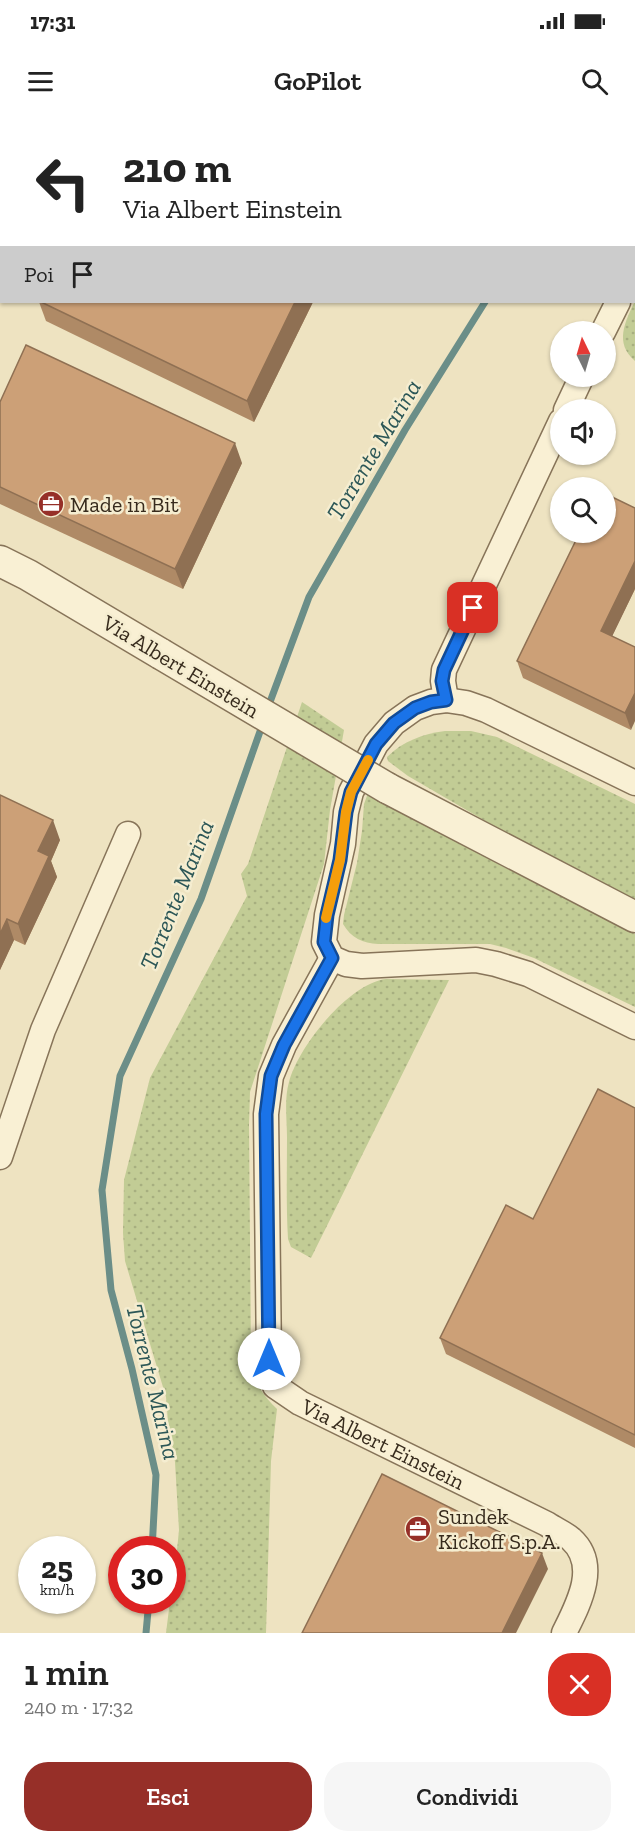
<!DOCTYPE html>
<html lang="it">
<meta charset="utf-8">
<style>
body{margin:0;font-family:"Zilla Slab",serif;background:#f6f6f6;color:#222;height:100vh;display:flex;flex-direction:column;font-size:22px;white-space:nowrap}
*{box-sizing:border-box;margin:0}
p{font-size:20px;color:#767676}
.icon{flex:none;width:33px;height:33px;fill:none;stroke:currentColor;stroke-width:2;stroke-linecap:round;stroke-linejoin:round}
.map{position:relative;height:1513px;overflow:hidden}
.details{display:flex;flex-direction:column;background:#fff;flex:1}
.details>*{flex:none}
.guide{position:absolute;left:0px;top:0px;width:636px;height:183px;box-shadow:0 2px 4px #0004;background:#fff;color:#222;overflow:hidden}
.needle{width:39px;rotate:355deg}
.fabs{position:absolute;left:550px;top:201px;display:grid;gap:12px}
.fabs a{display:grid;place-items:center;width:66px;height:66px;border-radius:50%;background:#fff;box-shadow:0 2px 4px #0004;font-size:30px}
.speed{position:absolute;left:18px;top:1416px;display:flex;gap:12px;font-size:30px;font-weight:700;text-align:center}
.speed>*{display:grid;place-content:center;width:78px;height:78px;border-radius:50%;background:#fff;box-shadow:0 2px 4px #0004;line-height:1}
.speed small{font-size:15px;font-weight:400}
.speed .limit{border:9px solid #d22;background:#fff;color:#111}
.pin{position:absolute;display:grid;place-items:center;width:51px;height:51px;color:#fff;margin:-26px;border-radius:12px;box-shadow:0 3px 9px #0006}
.me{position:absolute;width:66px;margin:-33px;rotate:0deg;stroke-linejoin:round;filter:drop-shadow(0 0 4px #0008)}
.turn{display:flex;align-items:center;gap:21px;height:126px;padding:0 24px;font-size:27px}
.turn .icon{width:78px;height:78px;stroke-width:2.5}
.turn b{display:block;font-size:42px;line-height:51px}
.then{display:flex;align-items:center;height:57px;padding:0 24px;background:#0003;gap:12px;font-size:22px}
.round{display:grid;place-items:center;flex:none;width:63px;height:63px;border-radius:24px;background:#f6f6f6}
.head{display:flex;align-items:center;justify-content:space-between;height:102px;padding:0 24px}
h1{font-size:36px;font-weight:600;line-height:45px}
.action{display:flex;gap:12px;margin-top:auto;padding:12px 24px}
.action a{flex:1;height:69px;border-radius:24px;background:#962f28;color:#fff;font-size:24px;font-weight:600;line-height:69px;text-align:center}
.action a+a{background:#f6f6f6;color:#222}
.status{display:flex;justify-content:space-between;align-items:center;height:42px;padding:0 30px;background:#fff;direction:ltr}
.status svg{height:16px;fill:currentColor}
header{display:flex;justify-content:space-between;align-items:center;height:78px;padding:0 24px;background:#fff;font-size:27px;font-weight:600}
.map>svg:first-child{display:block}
</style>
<div class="status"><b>17:31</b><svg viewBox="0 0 49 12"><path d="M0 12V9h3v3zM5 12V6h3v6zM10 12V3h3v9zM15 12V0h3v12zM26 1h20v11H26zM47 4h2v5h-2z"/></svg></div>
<header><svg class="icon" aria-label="menu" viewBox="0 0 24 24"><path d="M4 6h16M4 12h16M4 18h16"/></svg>GoPilot<svg class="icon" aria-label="search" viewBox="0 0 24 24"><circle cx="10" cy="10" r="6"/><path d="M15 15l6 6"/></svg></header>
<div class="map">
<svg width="635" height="1513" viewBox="0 0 635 1513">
<defs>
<pattern id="grass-dots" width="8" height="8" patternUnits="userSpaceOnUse" patternTransform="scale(1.5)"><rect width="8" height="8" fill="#c2cc95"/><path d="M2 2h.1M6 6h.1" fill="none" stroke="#a7af80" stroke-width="1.8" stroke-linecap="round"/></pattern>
</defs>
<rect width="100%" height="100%" fill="#eee3c1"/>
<g fill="url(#grass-dots)">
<path d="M635,181V241C614,223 625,202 635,181Z"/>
<path d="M302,582L344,610L330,690L324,744L250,972L249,1005L251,1236C255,1262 258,1270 277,1289L271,1341L266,1513H166L170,1481L172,1480L179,1410L175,1342L168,1302L166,1277L125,1141L123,1113L124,1060L150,958L247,776L241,754L248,744Z"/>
<path d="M445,611H471L497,617L635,684V781L546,736L408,656L388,641L387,637C403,621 423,614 445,611Z"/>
<path d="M368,673L502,746L635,814V887L534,838L506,828L490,824H378C363,823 351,818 343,804L344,795L357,743L362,711L364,684Z"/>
<path d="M386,859L449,860L311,1138L291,1127L288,1119C286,1085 287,1051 287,1017C287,1000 284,979 289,962C298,927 348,864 386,859Z"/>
</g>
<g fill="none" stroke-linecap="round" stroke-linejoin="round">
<g stroke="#6b8e88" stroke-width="7">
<polyline points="589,2 590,0"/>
<polyline points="267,590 309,477 405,310 485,182"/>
<polyline points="152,1430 156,1355 132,1249 111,1170 102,1070 120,956 201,779 263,603"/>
<polyline points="146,1513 149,1480"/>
</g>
<g stroke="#877459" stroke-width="27">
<g id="minor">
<polyline points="38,2 39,0"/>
<polyline points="0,87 2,83"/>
<polyline points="634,146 635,145"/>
<polyline points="603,212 618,182"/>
<polyline points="566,290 582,256"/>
<polyline points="446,580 443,561 444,550 561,301"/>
<polyline points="635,663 486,590 466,583 446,580 431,582 415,588 394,603 376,624 351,672 346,692 343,724 327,795 324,822 332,838 346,844 362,846 476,840 496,844 528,854 635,907"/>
<path id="s1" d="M332,838L284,925L271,956L266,994L269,1239L275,1266L300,1283L547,1404C554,1409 564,1413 571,1419C600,1445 578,1485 564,1513"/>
<polyline points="0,1037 43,910 128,714"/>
</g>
</g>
<g stroke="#877459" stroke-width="33">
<g id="tertiary">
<polyline points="0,441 28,455 161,534"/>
<polyline points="387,668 635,797"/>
</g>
</g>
<use href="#minor" stroke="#f9f0d4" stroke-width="24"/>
<use href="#tertiary" stroke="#f9f0d4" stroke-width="30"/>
<g stroke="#877459" stroke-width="33" stroke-linecap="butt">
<polyline id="tertiary-bridge" points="161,534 387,668"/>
</g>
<use href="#tertiary-bridge" stroke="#f9f0d4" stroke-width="30"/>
</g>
<g fill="#af8a66">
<polygon points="39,182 313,182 254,302 46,201"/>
<polygon points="0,282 242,343 183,469 0,384"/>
<polygon points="635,469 612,516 631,610 523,558 517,541"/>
<polygon points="0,675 60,720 51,741 57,757 25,825 14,820 0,850"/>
<polygon points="635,988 635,1328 446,1234 440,1218 533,1099"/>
</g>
<g fill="#8f7053">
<polygon points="295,182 313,182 254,302 247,281"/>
<polygon points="235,323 242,343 183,469 175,449"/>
<polygon points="635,441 635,469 607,527 601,511"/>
<polygon points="635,573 635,601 631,610 625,593"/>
<polygon points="53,700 60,720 51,741 57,757 25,825 18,804 38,731"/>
<polygon points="7,799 14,820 0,850 0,814"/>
<polygon points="542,1433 548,1449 516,1513 502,1513"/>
</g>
<g fill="#cca077" stroke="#8f7053" stroke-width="1.5">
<polygon points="130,0 379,0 378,2 129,2"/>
<polygon points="41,182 295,182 247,281"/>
<polygon points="26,225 235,323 175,449 0,367 0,282"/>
<polygon points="606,374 635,388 635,441 601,511 635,527 635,573 625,593 517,541 580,412 606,412"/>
<polygon points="0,675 53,700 38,731 49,736 18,804 7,799 0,814"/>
<polygon points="598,969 635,988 635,1315 440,1218 506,1085 533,1099"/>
<polygon points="382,1354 542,1433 502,1513 302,1513"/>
</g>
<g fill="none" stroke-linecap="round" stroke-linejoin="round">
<g stroke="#114b97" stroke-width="15">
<polyline id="route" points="269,1239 266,994 271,956 284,925 332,838 324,822 327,795 340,740 346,692 351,672 376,624 394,603 415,588 431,582 446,580 442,561 444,550 473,488"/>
</g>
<use href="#route" stroke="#1a73e8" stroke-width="10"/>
<polyline stroke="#f59e0b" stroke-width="10" points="326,798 340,740 346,692 351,672 368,640"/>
</g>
<defs>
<g id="office-disc" transform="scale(1.35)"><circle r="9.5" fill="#962f28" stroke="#f5edd0"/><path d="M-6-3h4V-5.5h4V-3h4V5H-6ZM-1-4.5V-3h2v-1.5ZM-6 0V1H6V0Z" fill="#fff"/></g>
</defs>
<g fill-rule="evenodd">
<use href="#office-disc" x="51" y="384"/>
<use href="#office-disc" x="418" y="1409"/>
</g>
<g text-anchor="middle" stroke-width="5" stroke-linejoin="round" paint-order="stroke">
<g font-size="22" fill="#372b1d" stroke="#f5edd0" text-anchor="start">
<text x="70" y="392">Made in Bit</text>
<text x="438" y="1404">Sundek<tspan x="438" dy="25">Kickoff S.p.A.</tspan></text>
</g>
<g font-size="22" fill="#372b1d" stroke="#f5edd0">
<text transform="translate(181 546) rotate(31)" y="8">Via Albert Einstein</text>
<text dy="8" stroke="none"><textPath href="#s1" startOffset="567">Via Albert Einstein</textPath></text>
</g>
<g font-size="24" font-style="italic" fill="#2c5757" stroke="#f5edd0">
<text transform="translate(374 330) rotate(-59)" y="8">Torrente Marina</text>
<text transform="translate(177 775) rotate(-68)" y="8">Torrente Marina</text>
<text transform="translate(153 1262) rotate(76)" y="8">Torrente Marina</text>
</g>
</g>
</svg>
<div class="fabs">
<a><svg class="needle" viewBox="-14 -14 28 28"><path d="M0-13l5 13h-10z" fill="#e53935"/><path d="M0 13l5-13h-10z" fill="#767676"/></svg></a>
<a><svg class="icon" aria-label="sound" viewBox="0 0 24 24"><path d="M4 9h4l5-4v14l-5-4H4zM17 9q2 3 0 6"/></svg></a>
<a><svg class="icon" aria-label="search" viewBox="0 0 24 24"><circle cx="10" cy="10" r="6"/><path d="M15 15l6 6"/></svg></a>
</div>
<div class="speed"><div>25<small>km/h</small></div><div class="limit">30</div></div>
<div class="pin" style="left:473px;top:488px;background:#d93025"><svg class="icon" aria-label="arrive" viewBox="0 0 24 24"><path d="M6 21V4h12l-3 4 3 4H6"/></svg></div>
<svg class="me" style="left:269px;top:1239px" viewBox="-20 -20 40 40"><circle r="19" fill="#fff"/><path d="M0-13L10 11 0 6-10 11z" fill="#1a73e8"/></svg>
<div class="guide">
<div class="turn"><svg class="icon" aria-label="left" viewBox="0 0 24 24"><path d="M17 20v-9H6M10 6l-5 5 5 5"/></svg><div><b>210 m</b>Via Albert Einstein</div></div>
<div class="then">Poi<svg class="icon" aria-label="arrive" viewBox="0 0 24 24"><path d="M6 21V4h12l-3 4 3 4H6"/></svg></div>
</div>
</div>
<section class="details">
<div class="head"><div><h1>1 min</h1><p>240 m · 17:32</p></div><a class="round" style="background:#d93025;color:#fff"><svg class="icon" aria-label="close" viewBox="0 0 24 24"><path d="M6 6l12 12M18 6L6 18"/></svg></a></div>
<div class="action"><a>Esci</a><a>Condividi</a></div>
</section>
